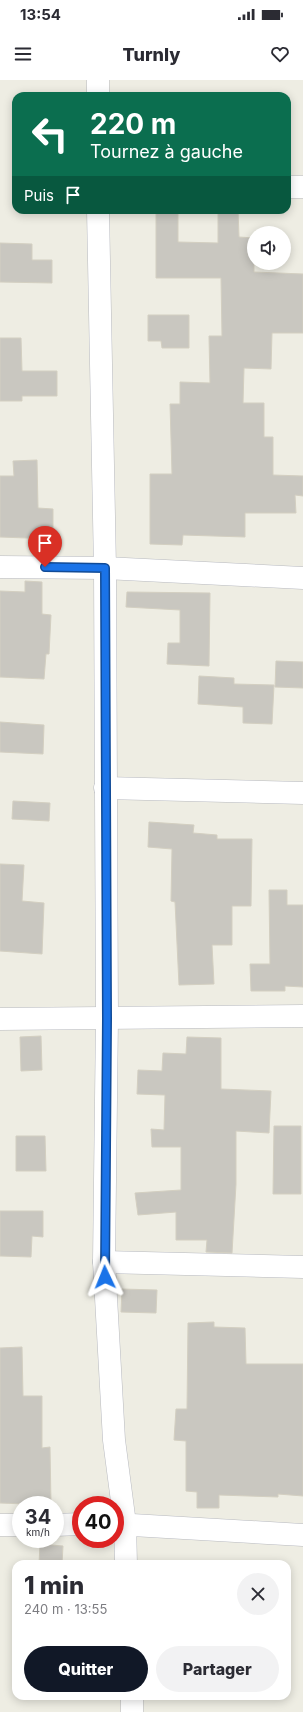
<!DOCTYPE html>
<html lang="fr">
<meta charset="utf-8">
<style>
body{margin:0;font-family:Inter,sans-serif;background:#f2f2f3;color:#2b2b33;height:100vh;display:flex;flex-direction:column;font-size:15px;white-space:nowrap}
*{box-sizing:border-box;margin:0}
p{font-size:13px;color:#7c7c81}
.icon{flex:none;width:22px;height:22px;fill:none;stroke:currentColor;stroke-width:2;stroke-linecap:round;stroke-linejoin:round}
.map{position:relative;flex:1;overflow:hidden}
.drawer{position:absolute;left:12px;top:1480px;width:279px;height:140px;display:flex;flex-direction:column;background:#fff;border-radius:12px;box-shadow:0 2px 10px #0003}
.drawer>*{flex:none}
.hud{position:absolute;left:12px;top:12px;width:279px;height:122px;border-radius:12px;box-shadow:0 2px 10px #0003;background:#0b6e4f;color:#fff;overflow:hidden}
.buttons{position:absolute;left:247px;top:146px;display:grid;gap:8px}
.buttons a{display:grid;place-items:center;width:44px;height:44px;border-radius:50%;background:#fff;box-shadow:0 2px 10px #0003;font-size:20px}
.speed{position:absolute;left:12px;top:1416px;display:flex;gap:8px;font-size:20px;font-weight:700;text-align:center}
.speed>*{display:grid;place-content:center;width:52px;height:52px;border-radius:50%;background:#fff;box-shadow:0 2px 10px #0003;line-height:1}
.speed small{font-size:10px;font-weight:400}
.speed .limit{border:6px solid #d22;background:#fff;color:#111}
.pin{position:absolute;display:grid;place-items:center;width:34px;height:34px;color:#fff;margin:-41px -17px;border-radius:50% 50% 50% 0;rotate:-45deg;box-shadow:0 0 4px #0007}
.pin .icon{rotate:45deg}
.me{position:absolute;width:44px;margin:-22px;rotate:358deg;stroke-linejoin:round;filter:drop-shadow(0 0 3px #0008)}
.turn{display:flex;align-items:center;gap:14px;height:84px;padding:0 12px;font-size:18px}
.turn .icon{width:52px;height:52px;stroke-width:2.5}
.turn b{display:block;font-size:28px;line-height:34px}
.then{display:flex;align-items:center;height:38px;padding:0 12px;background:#0003;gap:8px;font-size:15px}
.round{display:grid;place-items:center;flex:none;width:42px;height:42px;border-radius:21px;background:#f2f2f3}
.headline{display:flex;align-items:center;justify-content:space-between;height:68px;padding:0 12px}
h1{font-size:24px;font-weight:800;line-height:30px}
.action{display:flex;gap:8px;margin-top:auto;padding:8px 12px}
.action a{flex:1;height:46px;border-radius:24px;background:#111827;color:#fff;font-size:16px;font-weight:800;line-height:46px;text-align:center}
.action a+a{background:#f2f2f3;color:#2b2b33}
.status{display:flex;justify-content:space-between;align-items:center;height:28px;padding:0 20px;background:#fff;direction:ltr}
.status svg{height:11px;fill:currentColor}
header{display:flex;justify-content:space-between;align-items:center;height:52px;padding:0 12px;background:#fff;font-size:18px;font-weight:800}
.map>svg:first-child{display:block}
</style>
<div class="status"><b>13:54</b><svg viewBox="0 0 49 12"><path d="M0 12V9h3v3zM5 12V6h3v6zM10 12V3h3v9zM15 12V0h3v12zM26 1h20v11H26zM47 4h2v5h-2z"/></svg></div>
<header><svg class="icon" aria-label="menu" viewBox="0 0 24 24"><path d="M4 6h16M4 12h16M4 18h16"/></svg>Turnly<svg class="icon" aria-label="heart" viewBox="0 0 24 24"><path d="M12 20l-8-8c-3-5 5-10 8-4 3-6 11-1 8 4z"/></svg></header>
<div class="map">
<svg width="303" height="1632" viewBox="0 0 303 1632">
<rect width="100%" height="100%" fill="#eeede3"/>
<g fill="#c9c7c0" stroke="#d3cfc1">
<polygon points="156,130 178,130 178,162 218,163 218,130 238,130 239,157 254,158 254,192 303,194 303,253 272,253 271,289 244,288 243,323 264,323 264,357 273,357 273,395 303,396 303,416 295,415 296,433 245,433 245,457 183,455 182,465 150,464 150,394 172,394 170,324 180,324 180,302 210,303 209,256 222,256 221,198 156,198"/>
<polygon points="0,163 32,164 32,180 52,180 52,203 0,202"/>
<polygon points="148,235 189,235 189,268 162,268 161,261 148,261"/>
<polygon points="0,258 21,258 22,291 57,291 57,316 22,316 22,321 0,321"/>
<polygon points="37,380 38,428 53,429 53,459 0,457 0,396 14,396 13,381"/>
<polygon points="25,501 42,502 42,534 51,535 49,574 46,574 44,599 0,597 0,511 25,512"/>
<polygon points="127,512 210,513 209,586 167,584 168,563 180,563 180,530 126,527"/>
<polygon points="276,581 303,582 303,608 275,607"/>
<polygon points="199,596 234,598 234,604 274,605 272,644 243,643 243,627 198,624"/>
<polygon points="0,642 44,645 43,674 0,672"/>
<polygon points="13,721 50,723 49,741 12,739"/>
<polygon points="149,742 194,745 193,753 217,755 217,759 252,759 251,826 232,826 232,865 212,865 214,904 179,905 175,822 171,821 172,769 148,767"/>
<polygon points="0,784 24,785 22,821 44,823 42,874 0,871"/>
<polygon points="269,810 287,810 287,825 303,825 303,907 285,906 285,911 251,911 250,884 270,884"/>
<polygon points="41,956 42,990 21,991 20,957"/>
<polygon points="187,957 221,958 221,1009 271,1011 269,1053 236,1051 236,1104 232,1173 206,1172 207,1160 176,1160 176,1132 138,1135 135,1113 181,1110 181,1067 152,1067 151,1049 164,1050 165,1015 137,1014 138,990 162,991 163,973 186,974"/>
<polygon points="274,1046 301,1046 301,1114 273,1114"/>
<polygon points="16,1056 45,1056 46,1091 16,1091"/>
<polygon points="0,1131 43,1131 43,1157 32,1156 31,1177 0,1176"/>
<polygon points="122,1209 157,1210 156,1233 121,1232"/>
<polygon points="214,1242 214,1247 245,1248 246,1284 303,1284 303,1416 278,1414 278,1417 219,1415 219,1428 197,1428 197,1412 186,1411 186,1361 174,1360 176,1329 187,1329 188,1243"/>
<polygon points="22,1267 23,1316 42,1316 42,1368 50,1367 51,1425 0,1423 0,1268"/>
<polygon points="40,1464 63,1466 62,1484 39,1484"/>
</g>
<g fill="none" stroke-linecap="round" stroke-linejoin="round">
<g stroke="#b8bac0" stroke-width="23">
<g id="minor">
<polyline points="287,107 303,107"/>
<polyline points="0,487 105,488 303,498"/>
<polyline points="105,708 303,713"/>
<polyline points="0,939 303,936"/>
<polyline points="104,1182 303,1187"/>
<polyline points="115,1444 303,1455"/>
<polyline points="0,1445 21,1445"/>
<polyline points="55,1445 81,1444"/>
</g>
</g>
<g stroke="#b8bac0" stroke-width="23">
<g id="tertiary">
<polyline points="98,16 98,0"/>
<polyline points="98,130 105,488 107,938 104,1182 114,1360 125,1444 126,1484"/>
<polyline points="132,1616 132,1632"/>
</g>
</g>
<use href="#minor" stroke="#fff" stroke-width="22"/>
<use href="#tertiary" stroke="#fff" stroke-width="22"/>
</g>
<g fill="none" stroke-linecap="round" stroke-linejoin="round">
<g stroke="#114b97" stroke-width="10">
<polyline id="route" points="45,487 105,488 107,938 105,1197"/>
</g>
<use href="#route" stroke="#1a73e8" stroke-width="7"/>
</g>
</svg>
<div class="buttons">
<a><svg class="icon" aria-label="sound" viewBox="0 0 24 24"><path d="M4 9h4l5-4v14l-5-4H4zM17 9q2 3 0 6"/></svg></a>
</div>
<div class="speed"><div>34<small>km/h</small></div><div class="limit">40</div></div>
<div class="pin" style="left:45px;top:487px;background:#d93025"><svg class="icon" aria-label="arrive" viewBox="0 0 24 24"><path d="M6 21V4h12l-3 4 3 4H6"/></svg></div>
<svg class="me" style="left:105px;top:1197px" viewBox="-20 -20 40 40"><path d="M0-17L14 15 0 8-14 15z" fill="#1a73e8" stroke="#fff" stroke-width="4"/></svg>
<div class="hud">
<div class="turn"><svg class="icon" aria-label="left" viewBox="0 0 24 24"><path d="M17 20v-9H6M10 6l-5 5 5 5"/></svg><div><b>220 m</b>Tournez à gauche</div></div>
<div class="then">Puis<svg class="icon" aria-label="arrive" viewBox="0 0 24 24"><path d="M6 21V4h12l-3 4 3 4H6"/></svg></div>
</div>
<section class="drawer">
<div class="headline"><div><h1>1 min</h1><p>240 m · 13:55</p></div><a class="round"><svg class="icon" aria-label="close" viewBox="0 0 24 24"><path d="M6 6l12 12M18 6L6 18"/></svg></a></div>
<div class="action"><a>Quitter</a><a>Partager</a></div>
</section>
</div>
